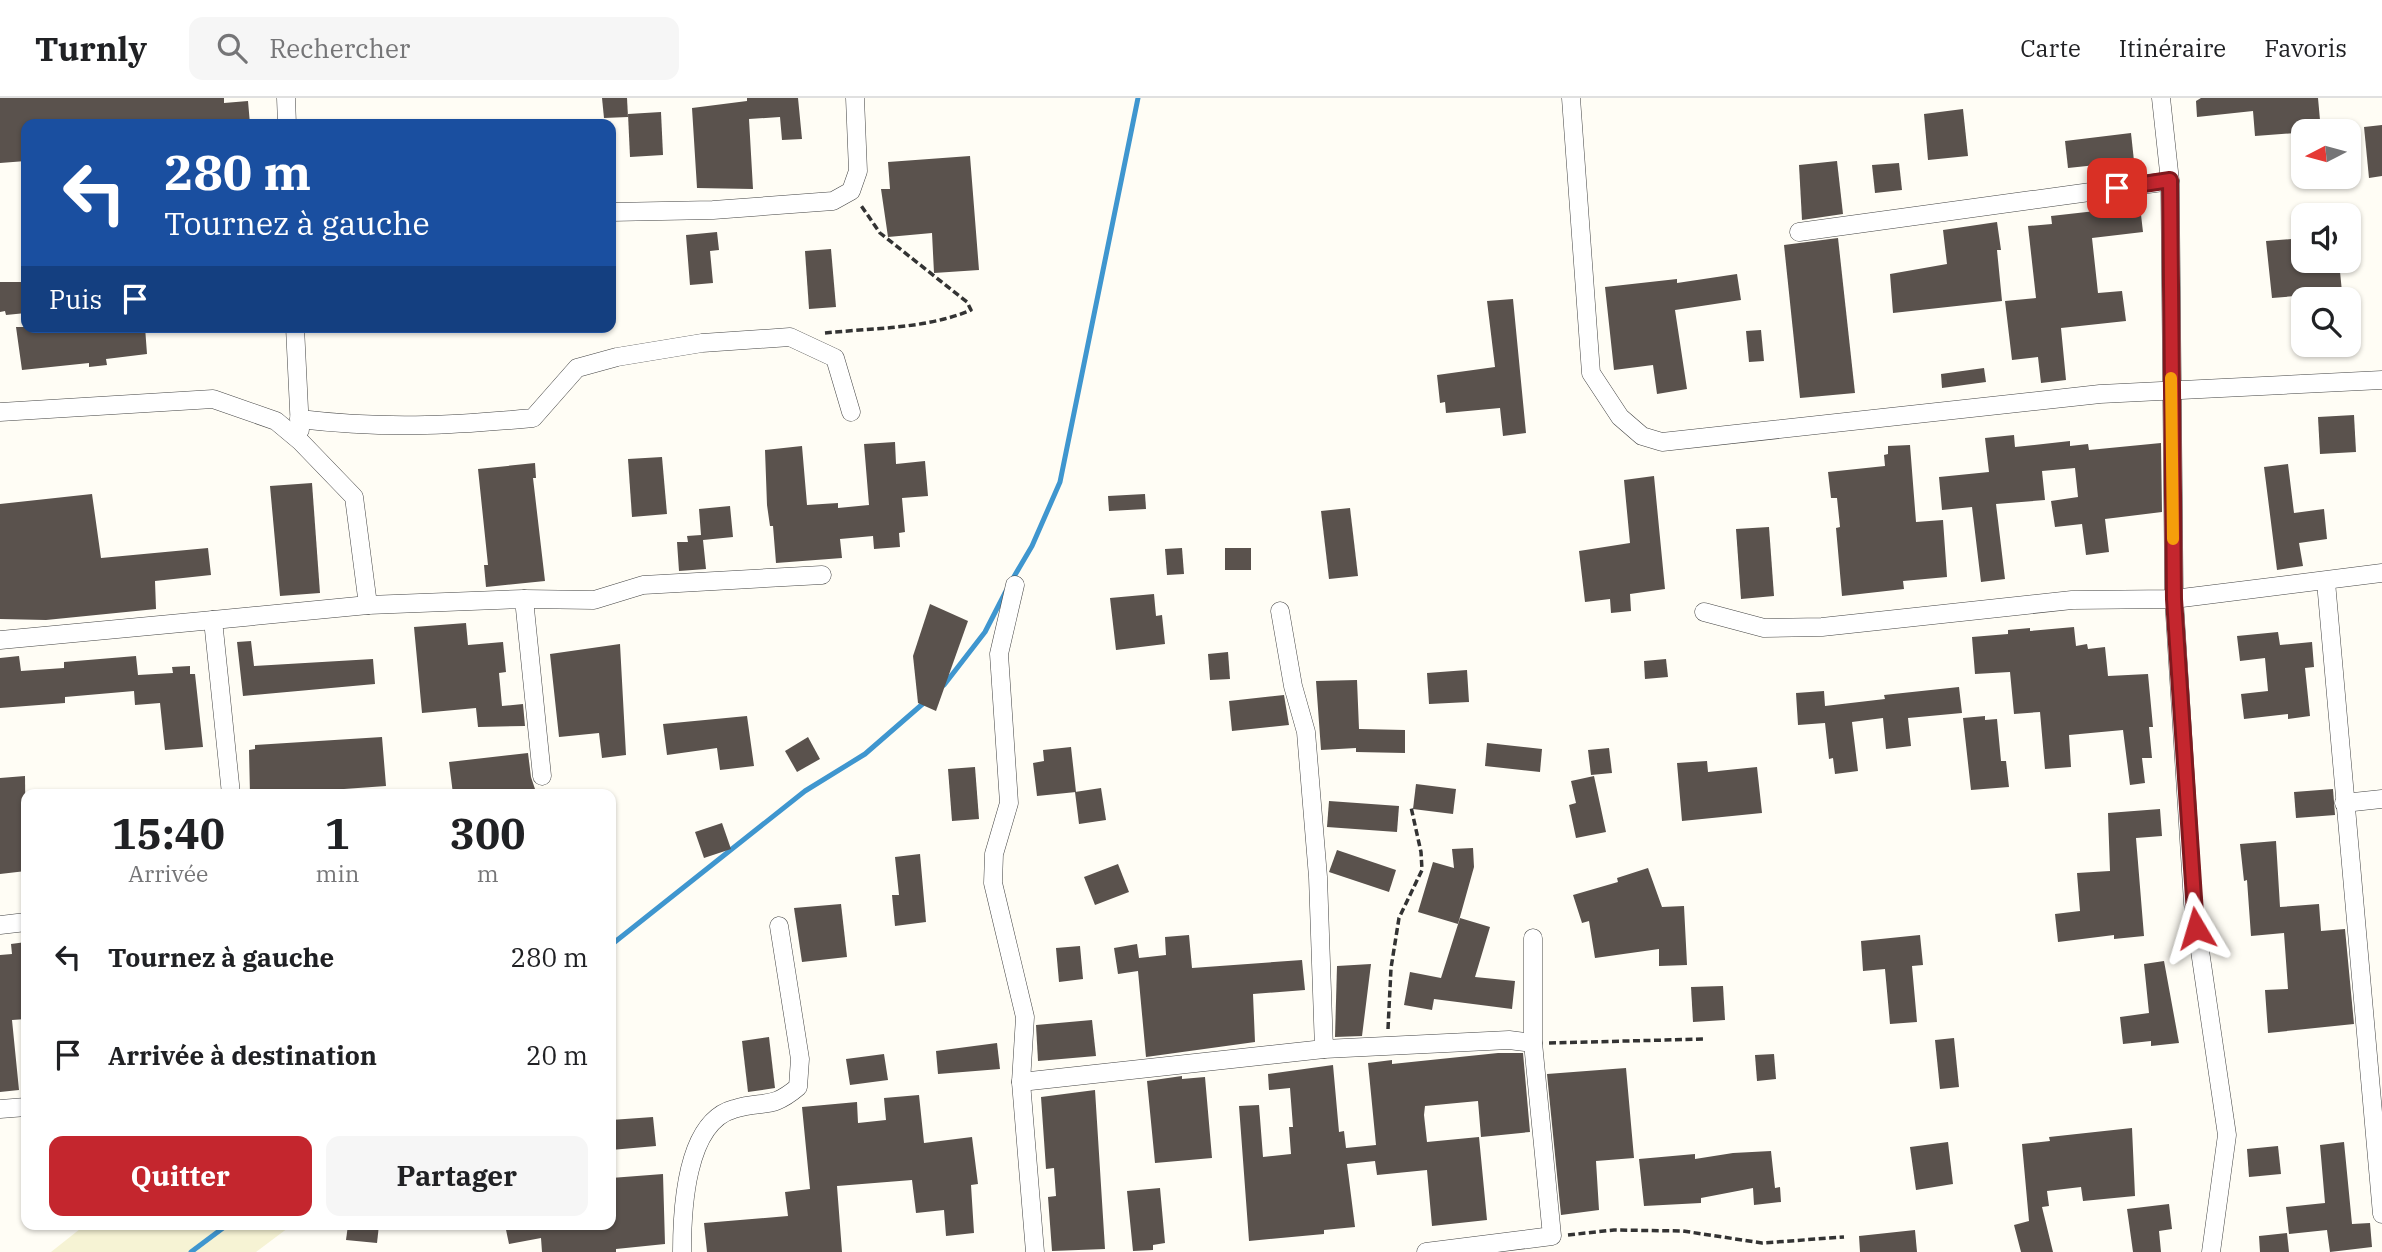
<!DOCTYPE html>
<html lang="fr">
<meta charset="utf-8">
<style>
body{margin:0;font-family:"IBM Plex Serif",serif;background:#f6f6f6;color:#202124;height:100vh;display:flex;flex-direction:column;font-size:26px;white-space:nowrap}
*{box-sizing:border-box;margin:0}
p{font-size:23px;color:#757577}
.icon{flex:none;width:38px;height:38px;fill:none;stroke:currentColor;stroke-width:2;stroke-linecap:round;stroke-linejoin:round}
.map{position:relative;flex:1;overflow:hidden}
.side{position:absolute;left:21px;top:691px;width:595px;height:441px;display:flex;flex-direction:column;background:#fff;border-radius:14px;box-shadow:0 2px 5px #0004}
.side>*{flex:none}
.guide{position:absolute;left:21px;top:21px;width:595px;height:214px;border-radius:14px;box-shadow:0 2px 5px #0004;background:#1a4fa0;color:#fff;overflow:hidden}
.needle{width:46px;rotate:264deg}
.buttons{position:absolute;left:2291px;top:21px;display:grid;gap:14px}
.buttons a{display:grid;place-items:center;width:70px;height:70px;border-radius:14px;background:#fff;box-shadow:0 2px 5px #0004;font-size:35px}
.pin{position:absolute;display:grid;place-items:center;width:60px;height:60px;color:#fff;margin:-30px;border-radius:14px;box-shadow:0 4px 10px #0006}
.me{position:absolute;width:77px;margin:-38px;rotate:353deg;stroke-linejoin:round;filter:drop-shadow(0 0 5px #0008)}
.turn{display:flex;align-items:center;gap:24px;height:147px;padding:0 28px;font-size:32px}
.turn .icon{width:91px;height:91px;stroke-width:2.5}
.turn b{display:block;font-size:49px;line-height:60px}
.then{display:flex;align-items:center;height:66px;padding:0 28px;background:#0003;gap:14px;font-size:26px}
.eta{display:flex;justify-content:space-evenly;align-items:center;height:119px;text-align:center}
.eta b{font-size:42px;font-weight:700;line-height:49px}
.cta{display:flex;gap:14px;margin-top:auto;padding:14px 28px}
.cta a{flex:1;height:80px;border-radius:14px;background:#c4262e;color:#fff;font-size:28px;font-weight:700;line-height:80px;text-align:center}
.cta a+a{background:#f6f6f6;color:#202124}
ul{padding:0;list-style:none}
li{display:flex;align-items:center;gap:21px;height:98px;padding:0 28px}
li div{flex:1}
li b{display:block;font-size:26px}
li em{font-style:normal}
header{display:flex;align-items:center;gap:42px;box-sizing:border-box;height:98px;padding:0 35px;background:#fff;border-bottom:2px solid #e0e0e0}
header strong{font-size:33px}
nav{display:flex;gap:38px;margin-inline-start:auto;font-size:24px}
.search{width:490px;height:63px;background:#f6f6f6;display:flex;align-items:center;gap:18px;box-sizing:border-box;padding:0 24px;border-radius:14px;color:#757577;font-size:26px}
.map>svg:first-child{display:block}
</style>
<header>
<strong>Turnly</strong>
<div class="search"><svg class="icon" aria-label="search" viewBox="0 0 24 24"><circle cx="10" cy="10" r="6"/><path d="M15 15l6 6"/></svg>Rechercher</div>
<nav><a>Carte</a><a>Itinéraire</a><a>Favoris</a></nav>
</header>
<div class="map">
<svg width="2382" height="1154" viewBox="0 0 2382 1154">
<rect width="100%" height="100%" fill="#fffdf5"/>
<polygon fill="#f6f3d4" points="85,1127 292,1127 256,1154 51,1154"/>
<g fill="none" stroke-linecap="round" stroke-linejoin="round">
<g stroke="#3f96cf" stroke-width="5">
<polyline points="1012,482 1032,448 1060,384 1138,0"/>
<polyline points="944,587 985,534 1006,493"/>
<polyline points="611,847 805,693 865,656 926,603"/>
<polyline points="191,1154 227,1127"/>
</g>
</g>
<g fill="#5a524d">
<polygon points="0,0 224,0 224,5 248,3 250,26 26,26 26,63 0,65"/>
<polygon points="602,0 627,0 628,19 604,20"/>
<polygon points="747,0 798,0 802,41 782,42 780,19 749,21 753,91 697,90 692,10 747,3"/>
<polygon points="2201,0 2318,0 2321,33 2255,38 2253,13 2197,19 2196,3"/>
<polygon points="1963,11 1968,58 1928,62 1924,16"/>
<polygon points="661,14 663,57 630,59 628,16"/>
<polygon points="2382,27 2382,78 2369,80 2364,29"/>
<polygon points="2131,35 2134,63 2068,70 2065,43"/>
<polygon points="970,58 979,172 934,175 932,135 888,139 881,91 890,91 888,64"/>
<polygon points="1837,63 1843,116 1802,122 1799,67"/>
<polygon points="1899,65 1902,92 1875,95 1872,67"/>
<polygon points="2140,108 2143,134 2092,140 2098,195 2122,193 2126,223 2061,230 2066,282 2041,285 2038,259 2012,262 2005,203 2036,200 2028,128 2052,126 2051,118"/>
<polygon points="1997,124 2001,152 1997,152 2002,203 1893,215 1890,176 1947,166 1943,132"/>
<polygon points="717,134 719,152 710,153 713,185 690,187 686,137"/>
<polygon points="1838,140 1855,295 1800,300 1784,147"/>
<polygon points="2303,140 2303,163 2339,163 2342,194 2272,200 2266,143"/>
<polygon points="831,151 836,209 809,211 805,153"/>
<polygon points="1737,176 1741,202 1675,212 1687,291 1657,296 1653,267 1614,272 1605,189 1677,181 1677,185"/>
<polygon points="0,184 26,184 26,215 6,217 5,213 0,214"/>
<polygon points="1513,201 1526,335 1503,338 1500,310 1446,315 1445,304 1440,305 1437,277 1495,269 1487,203"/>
<polygon points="16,229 145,229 147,256 106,261 107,267 89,269 89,265 22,272"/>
<polygon points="1761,232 1764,263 1749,264 1746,233"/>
<polygon points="1984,270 1986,284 1942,290 1941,276"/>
<polygon points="2354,317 2356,354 2320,356 2318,319"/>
<polygon points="2014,337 2015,349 2070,343 2070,348 2088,346 2089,352 2161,345 2162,414 2105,421 2109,454 2086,457 2082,426 2055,429 2051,403 2078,399 2075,370 2042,373 2045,402 1996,406 2005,481 1981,484 1972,409 1942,412 1939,379 1989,374 1985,340"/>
<polygon points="895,344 896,366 925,363 928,398 902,400 905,434 899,435 900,449 874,451 873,438 840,441 842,460 776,465 773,428 770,428 767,407 765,352 802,348 807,407 838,405 838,410 869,407 864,346"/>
<polygon points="1910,347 1916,424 1943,422 1947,479 1903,483 1904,491 1842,498 1836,430 1840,429 1837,400 1831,400 1828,374 1885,368 1884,357 1888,356 1888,348"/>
<polygon points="662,359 667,416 632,419 628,361"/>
<polygon points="535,365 536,380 533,380 545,483 486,489 484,467 488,467 478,371"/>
<polygon points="2288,366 2294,415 2324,411 2327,441 2299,445 2303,468 2277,472 2264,369"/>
<polygon points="1654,378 1665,491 1630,496 1631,513 1611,515 1610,501 1585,504 1579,453 1630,445 1624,382"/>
<polygon points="312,385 320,495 280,498 270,388"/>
<polygon points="92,396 101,460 208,450 211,477 155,483 156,511 46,522 0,521 0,406"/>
<polygon points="1145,396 1146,411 1109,413 1108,398"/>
<polygon points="730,408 733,439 703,442 706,471 679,473 677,444 688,444 687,438 701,437 699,411"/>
<polygon points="1350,410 1358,478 1329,481 1321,413"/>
<polygon points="1769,429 1774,498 1741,501 1736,431"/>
<polygon points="1182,450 1184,476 1167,477 1165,451"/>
<rect x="1225" y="450" width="26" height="22"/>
<polygon points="1154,496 1156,518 1162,517 1165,546 1116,552 1110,500"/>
<polygon points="930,506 968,523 936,613 918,605 913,558"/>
<polygon points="466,525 468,547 503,544 506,574 499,575 502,608 523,606 525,628 478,629 476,610 422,615 414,529"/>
<polygon points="2074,529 2076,548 2087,546 2088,551 2105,549 2108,578 2148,576 2153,629 2149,629 2152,660 2142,660 2145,685 2130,687 2123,632 2069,637 2071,669 2045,671 2040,614 2014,616 2010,574 1975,576 1972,539 2008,536 2008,532 2030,530 2030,533"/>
<polygon points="2278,534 2280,547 2312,544 2314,569 2305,570 2310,618 2288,621 2288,616 2244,621 2241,596 2268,593 2265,560 2240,563 2237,538"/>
<polygon points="251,543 254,568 373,561 375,586 243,598 237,544"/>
<polygon points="620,546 626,657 602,660 599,635 559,639 550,556"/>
<polygon points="1228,554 1230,581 1210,582 1208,556"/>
<polygon points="19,558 21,573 64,570 64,564 136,558 138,577 173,575 172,569 190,568 190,576 195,576 203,649 165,652 160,605 135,607 134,593 65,599 65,605 0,610 0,560"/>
<polygon points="1666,561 1668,579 1645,581 1644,563"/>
<polygon points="1467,572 1469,604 1429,606 1427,575"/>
<polygon points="1357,582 1359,631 1405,632 1405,655 1356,654 1356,650 1321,652 1316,583"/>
<polygon points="1959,589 1962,615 1908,620 1911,648 1886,651 1883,620 1852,624 1858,673 1835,676 1833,660 1829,661 1825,625 1798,627 1796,595 1824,593 1825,608 1885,601 1884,597"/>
<polygon points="1284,597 1289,627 1232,633 1229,603"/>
<polygon points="747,618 754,668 720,672 717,650 667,657 663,626"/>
<polygon points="1985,618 1985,622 1997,621 2001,663 2006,663 2009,689 1971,692 1963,620"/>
<polygon points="382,639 386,688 344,691 345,696 250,696 249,652 255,651 255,647"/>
<polygon points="808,639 820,661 797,674 785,653"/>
<polygon points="1487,645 1542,651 1540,674 1485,668"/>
<polygon points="1071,649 1076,694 1037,698 1033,665 1044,663 1043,652"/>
<polygon points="1609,650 1612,675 1591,677 1588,652"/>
<polygon points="528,655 531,679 536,694 453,696 449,664"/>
<polygon points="1707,663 1708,674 1757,669 1762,715 1682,723 1677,665"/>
<polygon points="975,669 979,721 952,723 948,671"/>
<polygon points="25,678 26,773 0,776 0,680"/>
<polygon points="1594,678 1606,734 1576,740 1569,707 1576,705 1571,683"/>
<polygon points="1416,686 1456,691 1453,716 1413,711"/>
<polygon points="1101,690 1106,722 1079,726 1075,694"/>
<polygon points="2333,691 2335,717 2296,720 2294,694"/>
<polygon points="1329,703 1399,708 1397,734 1327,729"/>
<polygon points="2160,711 2162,738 2136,740 2144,838 2114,841 2114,837 2058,844 2055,816 2080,813 2077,775 2110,773 2108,715"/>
<polygon points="722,725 731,751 704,760 695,734"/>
<polygon points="2276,743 2280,809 2319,806 2321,833 2345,831 2354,926 2268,935 2265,892 2288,891 2284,835 2251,838 2247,782 2244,783 2240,746"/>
<polygon points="1473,750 1474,769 1458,826 1418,814 1433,764 1454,770 1452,751"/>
<polygon points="1337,752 1396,772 1389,794 1329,774"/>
<polygon points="920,756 926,824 895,828 892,797 899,797 895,759"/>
<polygon points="1118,766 1129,794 1095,807 1084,779"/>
<polygon points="1648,770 1662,809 1684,808 1687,867 1659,868 1659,851 1595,860 1589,823 1582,825 1573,797 1618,784 1617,780"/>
<polygon points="841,806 847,859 802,864 794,810"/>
<polygon points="1460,820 1490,829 1475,879 1515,883 1512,911 1434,901 1432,912 1404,907 1410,874 1441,880"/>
<polygon points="1189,837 1192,870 1302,862 1305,892 1253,896 1255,944 1146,959 1138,873 1118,876 1114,850 1137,846 1139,860 1166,857 1165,839"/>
<polygon points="1920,837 1923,867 1912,868 1917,924 1890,926 1885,871 1863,873 1861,843"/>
<polygon points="26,844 26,921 12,922 19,992 0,994 0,857 12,856 11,846"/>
<polygon points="1080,848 1083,881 1059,884 1056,850"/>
<polygon points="2164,863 2179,945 2151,948 2151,943 2123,946 2120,919 2149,915 2144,866"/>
<polygon points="1371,866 1362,938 1335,939 1337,868"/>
<polygon points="1723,888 1725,922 1693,924 1691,889"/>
<polygon points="1092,922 1096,958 1038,963 1036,927"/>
<polygon points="769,939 775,990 748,994 742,943"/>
<polygon points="1954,940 1959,989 1940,991 1935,942"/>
<polygon points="997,945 1000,971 938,976 936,953"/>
<polygon points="1498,955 1523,955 1530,1034 1481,1039 1478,1003 1425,1008 1424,1017 1427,1044 1479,1039 1487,1122 1432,1128 1427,1072 1377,1077 1375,1063 1347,1066 1355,1129 1324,1132 1324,1136 1249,1143 1239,1008 1259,1007 1263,1059 1291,1056 1289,1029 1293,1029 1290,990 1269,992 1268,976 1333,967 1339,1034 1344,1033 1346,1050 1376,1047 1368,965 1392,962 1392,966"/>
<polygon points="884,956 888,982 850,987 846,961"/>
<polygon points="1774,956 1776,981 1757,983 1755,957"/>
<polygon points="1626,970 1634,1060 1596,1063 1599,1112 1561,1117 1547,976"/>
<polygon points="1182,978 1182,981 1205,979 1212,1060 1155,1065 1147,983"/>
<polygon points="1095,992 1105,1151 1052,1153 1048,1099 1056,1098 1054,1070 1046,1071 1041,999"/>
<polygon points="919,997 924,1045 972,1039 978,1086 971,1087 974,1135 946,1138 944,1112 916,1115 912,1082 837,1088 842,1154 707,1154 704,1125 788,1118 785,1094 810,1091 802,1009 857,1004 858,1025 886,1022 884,1000"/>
<polygon points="653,1019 656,1048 611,1052 611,1022"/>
<polygon points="2132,1030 2135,1098 2083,1103 2081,1089 2047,1093 2049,1108 2042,1109 2053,1154 2021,1154 2014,1127 2029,1123 2022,1046 2050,1043 2049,1039"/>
<polygon points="1948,1044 1953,1086 1916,1092 1910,1049"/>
<polygon points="2344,1044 2352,1126 2370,1125 2372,1149 2330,1154 2327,1132 2289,1136 2286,1109 2325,1105 2320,1047"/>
<polygon points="2278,1048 2281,1076 2249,1079 2247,1051"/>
<polygon points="1771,1053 1775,1090 1780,1089 1781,1104 1754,1107 1753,1090 1701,1100 1701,1105 1644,1108 1639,1061 1695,1056 1695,1061 1733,1055"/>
<polygon points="663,1076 665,1146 616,1151 616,1154 542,1154 541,1140 509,1146 505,1127 611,1127 611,1080"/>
<polygon points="1160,1090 1165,1145 1153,1147 1153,1152 1133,1153 1127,1093"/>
<polygon points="2169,1106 2172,1131 2159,1133 2161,1154 2133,1154 2127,1111"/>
<polygon points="348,1127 379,1127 377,1145 346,1142"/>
<polygon points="1915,1132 1917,1154 1860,1154 1859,1138"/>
<polygon points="2287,1135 2289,1154 2260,1154 2259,1138"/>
</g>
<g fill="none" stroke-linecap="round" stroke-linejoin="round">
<g stroke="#444" stroke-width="19">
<g id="minor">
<polyline points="286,0 287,26"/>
<polyline points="1571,0 1591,275 1620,319 1642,338 1662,344 2100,296 2382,282"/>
<polyline points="2161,0 2170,83 2174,501 2193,805 2227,1037 2211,1154"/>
<polyline points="611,114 713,112 833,103 851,93 858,73 855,0"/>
<polyline points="1799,134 2170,83"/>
<polyline points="295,229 300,332"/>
<polyline points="0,314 213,301 276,323 300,343 354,399 368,507"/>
<path d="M299,321C384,331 448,328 533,320L577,270L617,259L702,245L790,239L835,260L851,314"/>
<polyline points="2326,484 2382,1116"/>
<polyline points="1015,487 999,556 1009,705 994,756 993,785 1025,919 1021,984 1035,1154"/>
<polyline points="524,501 594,502 643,487 822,477"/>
<polyline points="1280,513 1293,588 1306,634 1318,779 1324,951"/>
<polyline points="1704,514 1764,530 1822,529 2072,502 2174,501 2382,475"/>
<polyline points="0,542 213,522"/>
<polyline points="231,696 213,522 368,507 524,501 542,678"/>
<polyline points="2344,705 2382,701"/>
<polyline points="0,827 26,824"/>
<polyline points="1021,984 1324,951 1509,942 1533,945"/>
<polyline points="0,1011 26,1009"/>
<path d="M682,1154C682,1114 685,1024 734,1011C764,1002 771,1012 798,989L800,961L779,828"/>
<polyline points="1426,1154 1552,1138 1533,945 1533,840"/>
</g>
</g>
<g stroke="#333" stroke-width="3.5" stroke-dasharray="7 3.5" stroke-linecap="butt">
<path d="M825,235C872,230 927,231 971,212L967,204L880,135L860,106"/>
<polyline points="1388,931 1391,870 1399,820 1422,772 1421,754 1411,709"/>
<polyline points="1549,945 1705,941"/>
<polyline points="1568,1137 1614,1132 1683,1133 1762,1145 1844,1139"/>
</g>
<use href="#minor" stroke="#fff" stroke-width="18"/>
</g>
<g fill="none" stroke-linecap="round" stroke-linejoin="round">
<g stroke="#7f191e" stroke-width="18">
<polyline id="route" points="2117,90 2170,82 2174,501 2196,830"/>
</g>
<use href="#route" stroke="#c4262e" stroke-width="12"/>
<polyline stroke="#f59e0b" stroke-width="12" points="2171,280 2173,441"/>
</g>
</svg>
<div class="buttons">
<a><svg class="needle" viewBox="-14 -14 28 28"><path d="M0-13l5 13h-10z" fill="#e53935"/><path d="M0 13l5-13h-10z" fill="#757577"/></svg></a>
<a><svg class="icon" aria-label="sound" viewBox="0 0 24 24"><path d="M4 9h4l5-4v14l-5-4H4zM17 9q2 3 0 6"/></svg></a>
<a><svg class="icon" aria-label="search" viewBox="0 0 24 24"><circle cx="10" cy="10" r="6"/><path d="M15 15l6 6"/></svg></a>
</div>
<div class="pin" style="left:2117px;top:90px;background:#d93025"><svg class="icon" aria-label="arrive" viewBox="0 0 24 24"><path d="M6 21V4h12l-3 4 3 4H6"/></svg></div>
<svg class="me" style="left:2196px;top:830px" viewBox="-20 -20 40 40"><path d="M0-17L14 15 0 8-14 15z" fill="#c4262e" stroke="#fff" stroke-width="4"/></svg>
<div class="guide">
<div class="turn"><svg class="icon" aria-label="left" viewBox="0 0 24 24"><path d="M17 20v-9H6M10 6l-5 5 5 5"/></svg><div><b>280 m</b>Tournez à gauche</div></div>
<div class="then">Puis<svg class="icon" aria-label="arrive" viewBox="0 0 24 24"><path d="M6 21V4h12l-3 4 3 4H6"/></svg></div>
</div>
<section class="side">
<div class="eta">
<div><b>15:40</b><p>Arrivée</p></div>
<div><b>1</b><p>min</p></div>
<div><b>300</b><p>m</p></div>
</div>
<ul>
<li><svg class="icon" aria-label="left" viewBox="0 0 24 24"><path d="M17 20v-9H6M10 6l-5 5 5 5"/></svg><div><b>Tournez à gauche</b></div><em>280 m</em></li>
<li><svg class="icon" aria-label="arrive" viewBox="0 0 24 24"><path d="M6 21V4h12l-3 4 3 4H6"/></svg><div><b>Arrivée à destination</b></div><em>20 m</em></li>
</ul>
<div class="cta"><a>Quitter</a><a>Partager</a></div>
</section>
</div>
